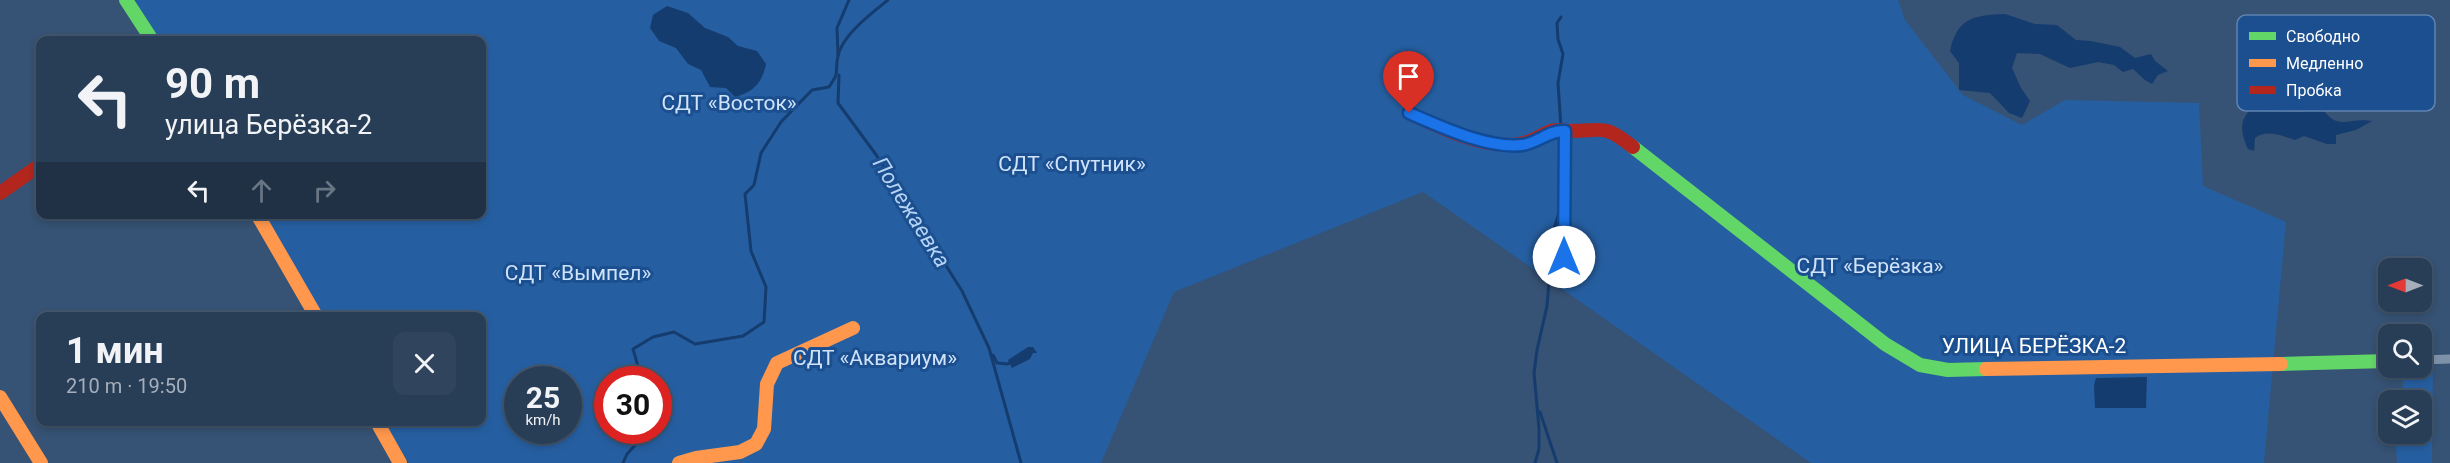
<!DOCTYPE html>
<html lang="ru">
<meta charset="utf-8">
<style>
body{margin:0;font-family:Roboto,sans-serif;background:#30455d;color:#f1f3f6;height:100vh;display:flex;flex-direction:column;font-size:22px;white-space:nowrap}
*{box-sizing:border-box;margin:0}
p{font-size:20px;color:#a5aeba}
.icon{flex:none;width:33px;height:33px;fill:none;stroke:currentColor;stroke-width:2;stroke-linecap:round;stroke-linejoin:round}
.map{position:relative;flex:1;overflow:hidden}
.sheet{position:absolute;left:36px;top:312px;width:450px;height:114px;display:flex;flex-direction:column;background:#283e57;border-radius:12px;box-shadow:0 3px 9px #0003,0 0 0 2px #44576d}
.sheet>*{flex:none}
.top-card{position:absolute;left:36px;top:36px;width:450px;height:183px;border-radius:12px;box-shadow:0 3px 9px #0003,0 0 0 2px #44576d;background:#283e57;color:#f1f3f6;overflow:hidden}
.needle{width:39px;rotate:270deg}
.buttons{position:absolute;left:2378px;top:258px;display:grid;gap:12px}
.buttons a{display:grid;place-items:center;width:54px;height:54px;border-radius:12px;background:#283e57;box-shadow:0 3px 9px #0003,0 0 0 2px #44576d;font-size:30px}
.speed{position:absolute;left:504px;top:366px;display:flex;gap:12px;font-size:30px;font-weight:700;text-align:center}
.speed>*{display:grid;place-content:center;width:78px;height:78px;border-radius:50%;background:#283e57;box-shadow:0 3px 9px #0003,0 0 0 2px #44576d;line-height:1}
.speed small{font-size:15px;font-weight:400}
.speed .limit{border:9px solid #d22;background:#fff;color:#111}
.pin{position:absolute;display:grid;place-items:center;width:51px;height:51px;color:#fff;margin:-62px -26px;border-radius:50% 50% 50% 0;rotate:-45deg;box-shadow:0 0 6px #0007}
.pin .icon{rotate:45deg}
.me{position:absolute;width:66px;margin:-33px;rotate:0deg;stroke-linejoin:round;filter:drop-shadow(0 0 4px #0008)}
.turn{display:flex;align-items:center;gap:21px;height:126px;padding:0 30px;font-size:27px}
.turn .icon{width:78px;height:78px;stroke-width:2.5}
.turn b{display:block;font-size:42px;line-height:51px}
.lanes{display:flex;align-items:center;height:57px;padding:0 30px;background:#0003;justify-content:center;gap:30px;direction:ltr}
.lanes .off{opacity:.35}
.round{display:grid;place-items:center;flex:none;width:63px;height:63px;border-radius:12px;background:#30455d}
.head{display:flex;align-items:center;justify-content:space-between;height:102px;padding:0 30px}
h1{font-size:36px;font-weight:700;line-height:45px}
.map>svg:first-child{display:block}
</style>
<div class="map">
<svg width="2450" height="463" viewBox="0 0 2450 463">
<rect width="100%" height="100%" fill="#365274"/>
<g fill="#265fa1" fill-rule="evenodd">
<path d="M134,0H1898L1905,20L1963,95L2022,125L2065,100L2199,103L2203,186L2286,222L2264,463H1811L1423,192L1174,292L1101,463H409L384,422H482V316H322L261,215L482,214V40H158ZM518,380H568V430H518ZM608,380H658V430H608Z"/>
<polygon points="2433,364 2432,463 2397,463 2395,434 2421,434 2421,400 2400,400 2406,368"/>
</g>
<g fill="#153c6e">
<path d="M667,6L688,13L705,28L728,37L738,46L757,51L766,64C762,83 754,92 735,97L726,88L710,87L701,70L688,64L676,48L659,41L650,28L653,15Z"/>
<path d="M2005,14L2035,24L2057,25L2076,40L2091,41L2120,47L2135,58L2151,54L2155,61L2168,71L2158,75L2152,84L2145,80L2133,69L2123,72L2114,65L2098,62L2070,68L2040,54L2017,53L2012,68L2021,88L2030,101L2022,118L2009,113L1990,93L1959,90V63L1950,51C1957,18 1974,15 2005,14Z"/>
<path d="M2256,105L2262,111L2303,112L2320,105C2337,133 2347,117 2372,121L2356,130L2336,135V144H2327L2304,136L2295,140C2282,136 2267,129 2255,138L2254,151L2248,149C2240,132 2238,118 2256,105Z"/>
<polygon points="1028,347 1033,347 1037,353 1033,353 1030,359 1012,368 1008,360"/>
<polygon points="2147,377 2146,408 2095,408 2094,385 2096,378"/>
</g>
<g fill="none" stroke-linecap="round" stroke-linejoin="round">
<g stroke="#153c6e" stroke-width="3">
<polyline points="1561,17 1557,23 1558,39 1563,54 1558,83 1561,127"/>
<polyline points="838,56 837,28 849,0"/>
<polyline points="839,75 838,103 877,156 962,291 989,348 1021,463"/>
<polyline points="993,355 997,363 1007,364 1010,363"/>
<path d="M642,380L633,349L653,337L674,332L695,344L743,336L764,322L766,287L751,251L745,194L754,185L761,153L781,122L812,90L829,87C841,70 834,73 838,56C842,35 872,13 888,0"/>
<polyline points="1540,412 1557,463"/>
<polyline points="623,463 627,454 649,430"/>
<polyline points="1535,463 1539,449 1539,428 1534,373 1537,350 1547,306 1553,233 1561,205"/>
</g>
<g stroke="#7d92a8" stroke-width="9">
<polyline points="1564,257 1565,131"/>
<polyline points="2421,360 2450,359"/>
</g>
<g stroke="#63d668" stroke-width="14">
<polyline points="126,0 152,40"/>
<polyline points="1633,147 1885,344 1920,365 1948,370 1986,369"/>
<polyline points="2281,364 2388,361"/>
</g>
<g stroke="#ff974d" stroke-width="14">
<polyline points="257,214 316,316"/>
<polyline points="1986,369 2281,364"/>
<polyline points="0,397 41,463"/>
<polyline points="377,422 400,463"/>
<polyline points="679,463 696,458 740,452 756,444 764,429 767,384 777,363 853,328"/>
</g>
<g stroke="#b3261e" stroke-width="14">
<path d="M1409,113C1440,127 1474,145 1509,145C1527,145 1535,138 1551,131C1557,129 1563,131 1569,131C1604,131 1603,123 1633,147"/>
<polyline points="0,193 40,165"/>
</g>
</g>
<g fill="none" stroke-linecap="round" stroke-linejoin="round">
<g stroke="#114b97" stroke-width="15">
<path id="route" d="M1409,113C1439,126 1488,149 1522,145C1538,143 1549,130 1565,131L1564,257"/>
</g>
<use href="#route" stroke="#1a73e8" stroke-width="10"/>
</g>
<g text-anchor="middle" stroke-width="6" stroke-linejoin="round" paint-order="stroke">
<g font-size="21" fill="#cfe3fa" stroke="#1b4f8f">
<text x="729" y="110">СДТ «Восток»</text>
<text x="1072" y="171">СДТ «Спутник»</text>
<text x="1870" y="273">СДТ «Берёзка»</text>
<text x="578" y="280">СДТ «Вымпел»</text>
<text x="875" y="365">СДТ «Аквариум»</text>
</g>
<g font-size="21" fill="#fff" stroke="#1b4f8f">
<text x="2034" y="353">УЛИЦА БЕРЁЗКА-2</text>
</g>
<g font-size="22" font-style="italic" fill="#b5d3f5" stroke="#1b4f8f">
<text transform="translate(912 212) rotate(58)" y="8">Полежаевка</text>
</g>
</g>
<rect x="2237" y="15" width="198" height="96" rx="9" fill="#1b4f8f" stroke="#5f84b1" stroke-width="1.5"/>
<rect x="2249" y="32" width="27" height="8" fill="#63d668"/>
<rect x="2249" y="59" width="27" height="8" fill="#ff974d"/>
<rect x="2249" y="86" width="27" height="8" fill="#b3261e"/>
<g font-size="16" fill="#fff">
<text x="2286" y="42">Свободно</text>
<text x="2286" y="69">Медленно</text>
<text x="2286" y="96">Пробка</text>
</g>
</svg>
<div class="buttons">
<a><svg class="needle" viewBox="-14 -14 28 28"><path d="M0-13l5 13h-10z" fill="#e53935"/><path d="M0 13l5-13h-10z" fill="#a5aeba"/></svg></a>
<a><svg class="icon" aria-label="search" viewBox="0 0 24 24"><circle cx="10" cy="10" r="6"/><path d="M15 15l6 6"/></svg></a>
<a><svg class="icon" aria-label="layers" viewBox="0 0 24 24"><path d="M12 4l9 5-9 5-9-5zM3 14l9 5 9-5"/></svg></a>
</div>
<div class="speed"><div>25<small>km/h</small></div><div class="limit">30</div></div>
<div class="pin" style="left:1409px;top:113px;background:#d93025"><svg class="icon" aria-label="arrive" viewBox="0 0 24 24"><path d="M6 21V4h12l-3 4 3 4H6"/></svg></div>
<svg class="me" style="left:1564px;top:257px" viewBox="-20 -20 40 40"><circle r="19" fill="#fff"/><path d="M0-13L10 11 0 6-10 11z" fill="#1a73e8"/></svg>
<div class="top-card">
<div class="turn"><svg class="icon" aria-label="left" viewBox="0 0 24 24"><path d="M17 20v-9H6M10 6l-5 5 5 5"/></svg><div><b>90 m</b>улица Берёзка-2</div></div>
<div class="lanes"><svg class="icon" aria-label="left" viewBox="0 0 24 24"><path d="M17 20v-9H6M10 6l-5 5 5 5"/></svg><svg class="icon off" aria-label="ahead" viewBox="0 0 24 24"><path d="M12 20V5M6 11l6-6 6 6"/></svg><svg class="icon off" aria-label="right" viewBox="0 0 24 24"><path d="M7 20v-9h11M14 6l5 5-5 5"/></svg></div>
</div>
<section class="sheet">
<div class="head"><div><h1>1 мин</h1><p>210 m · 19:50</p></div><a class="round"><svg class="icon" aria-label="close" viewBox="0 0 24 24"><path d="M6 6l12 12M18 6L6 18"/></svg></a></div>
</section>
</div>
